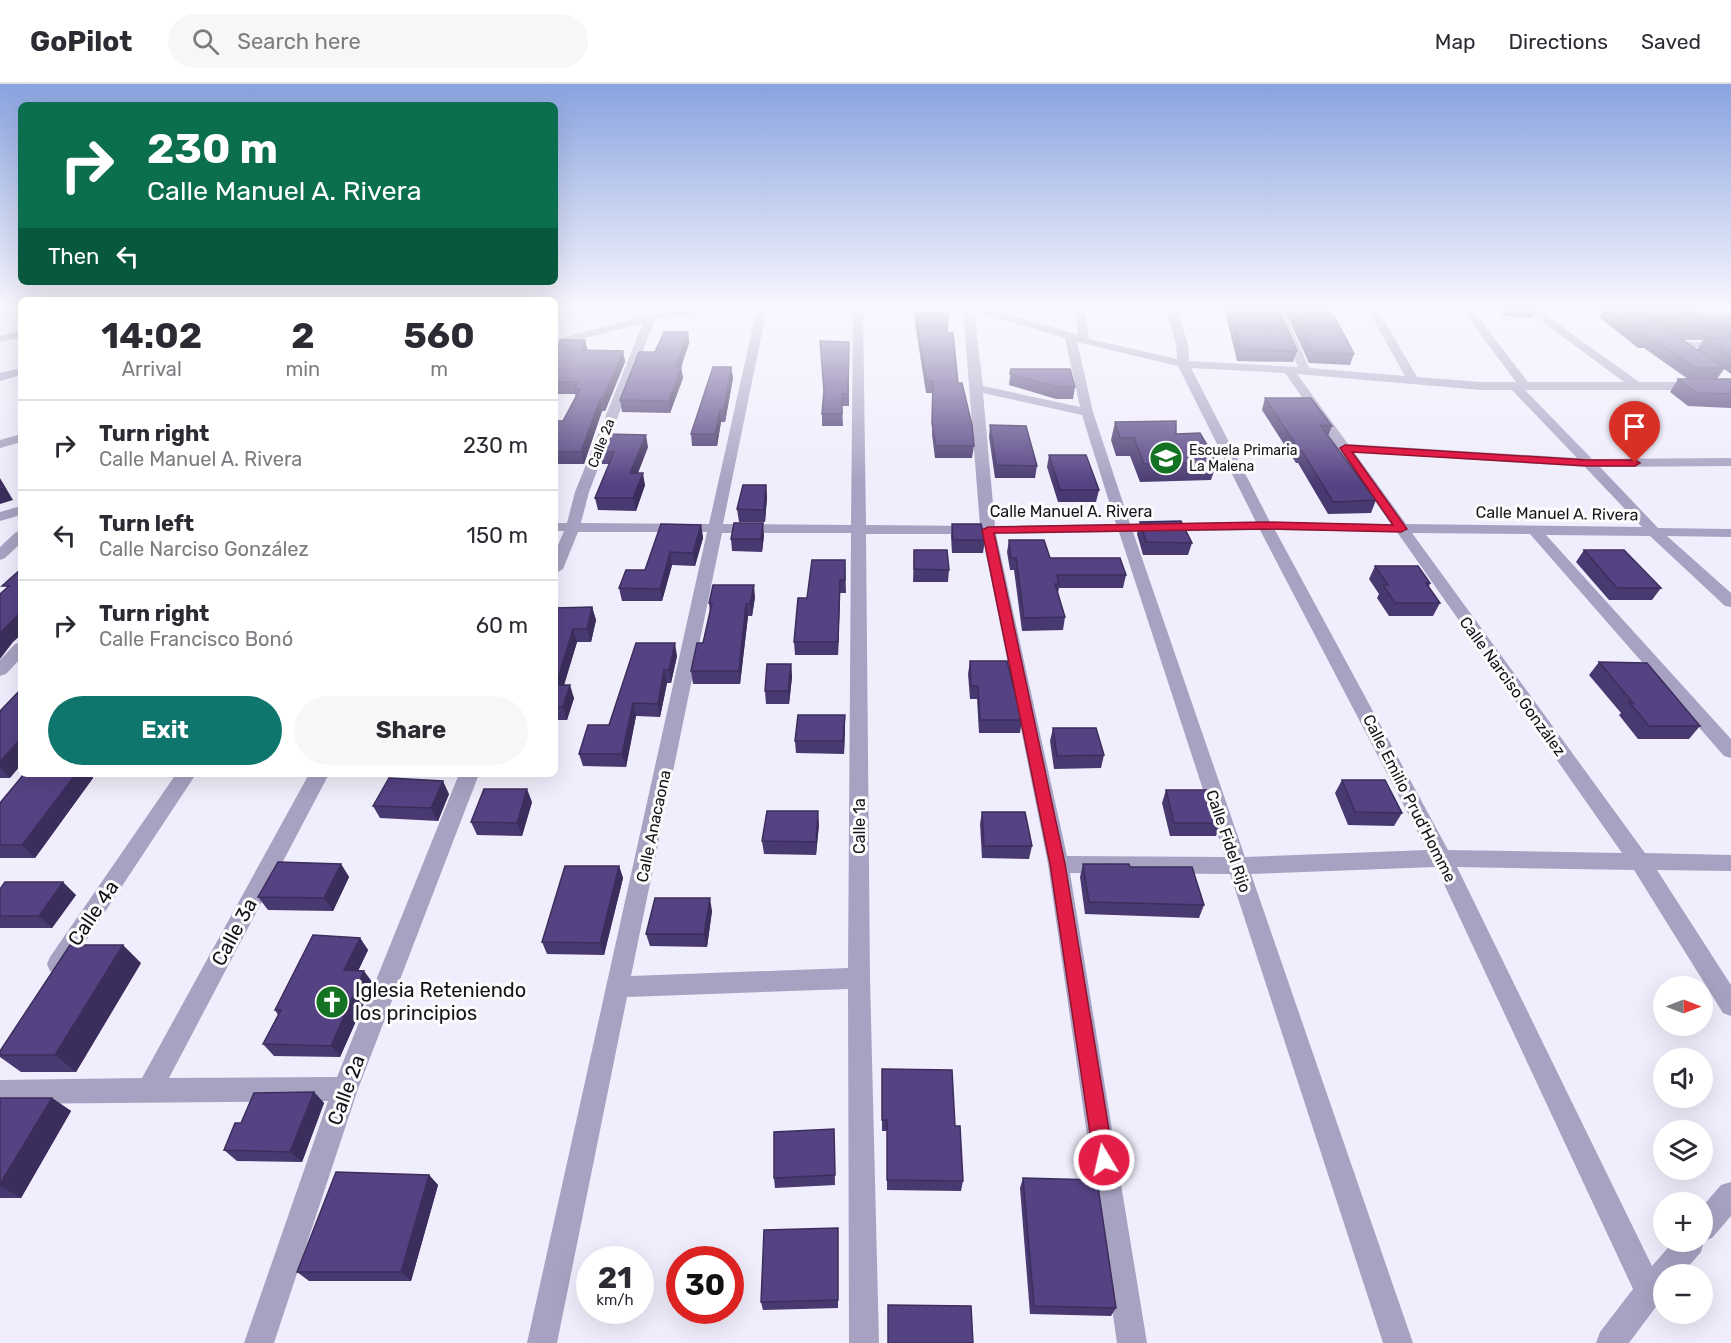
<!DOCTYPE html>
<meta charset="utf-8">
<style>
body{margin:0;font-family:Rubik,sans-serif;background:#f7f7f7;color:#2b2b33;height:100vh;display:flex;flex-direction:column;font-size:22px;white-space:nowrap}
*{box-sizing:border-box;margin:0}
p{font-size:20px;color:#7c7c81}
.icon{flex:none;width:33px;height:33px;fill:none;stroke:currentColor;stroke-width:2;stroke-linecap:round;stroke-linejoin:round}
.map{position:relative;flex:1;overflow:hidden}
.side{position:absolute;left:18px;top:213px;width:540px;height:480px;display:flex;flex-direction:column;background:#fff;border-radius:9px;box-shadow:0 6px 24px #0002}
.side>*{flex:none}
.top-card{position:absolute;left:18px;top:18px;width:540px;height:183px;border-radius:9px;box-shadow:0 6px 24px #0002;background:#0b6e4f;color:#fff;overflow:hidden}
.needle{width:39px;rotate:90deg}
.controls{position:absolute;left:1653px;top:892px;display:grid;gap:12px}
.controls a{display:grid;place-items:center;width:60px;height:60px;border-radius:50%;background:#fff;box-shadow:0 6px 24px #0002;font-size:30px}
.speed{position:absolute;left:576px;top:1162px;display:flex;gap:12px;font-size:30px;font-weight:700;text-align:center}
.speed>*{display:grid;place-content:center;width:78px;height:78px;border-radius:50%;background:#fff;box-shadow:0 6px 24px #0002;line-height:1}
.speed small{font-size:15px;font-weight:400}
.speed .limit{border:9px solid #d22;background:#fff;color:#111}
.pin{position:absolute;display:grid;place-items:center;width:51px;height:51px;color:#fff;margin:-62px -26px;border-radius:50% 50% 50% 0;rotate:-45deg;box-shadow:0 0 6px #0007}
.pin .icon{rotate:45deg}
.me{position:absolute;width:66px;margin:-33px;rotate:351deg;stroke-linejoin:round;filter:drop-shadow(0 0 4px #0008)}
.turn{display:flex;align-items:center;gap:21px;height:126px;padding:0 30px;font-size:27px}
.turn .icon{width:78px;height:78px;stroke-width:2.5}
.turn b{display:block;font-size:42px;line-height:51px}
.then{display:flex;align-items:center;height:57px;padding:0 30px;background:#0003;gap:12px;font-size:22px}
.eta{display:flex;justify-content:space-evenly;align-items:center;height:102px;text-align:center}
.eta b{font-size:36px;font-weight:700;line-height:42px}
.action{display:flex;gap:12px;margin-top:auto;padding:12px 30px}
.action a{flex:1;height:69px;border-radius:36px;background:#0f766e;color:#fff;font-size:24px;font-weight:700;line-height:69px;text-align:center}
.action a+a{background:#f7f7f7;color:#2b2b33}
ul{padding:0;list-style:none}
li{display:flex;align-items:center;gap:18px;height:90px;padding:0 30px;border-top:2px solid #e1e1e2}
li div{flex:1}
li b{display:block;font-size:22px}
li em{font-style:normal}
header{display:flex;align-items:center;gap:36px;box-sizing:border-box;height:84px;padding:0 30px;background:#fff;border-bottom:2px solid #e1e1e2}
header strong{font-size:28px}
nav{display:flex;gap:33px;margin-inline-start:auto;font-size:21px}
.search{width:420px;height:54px;background:#f7f7f7;display:flex;align-items:center;gap:15px;box-sizing:border-box;padding:0 21px;border-radius:33px;color:#7c7c81;font-size:22px}
.map>svg:first-child{display:block}
</style>
<header>
<strong>GoPilot</strong>
<div class="search"><svg class="icon" aria-label="search" viewBox="0 0 24 24"><circle cx="10" cy="10" r="6"/><path d="M15 15l6 6"/></svg>Search here</div>
<nav><a>Map</a><a>Directions</a><a>Saved</a></nav>
</header>
<div class="map">
<svg width="1731" height="1259" viewBox="0 0 1731 1259">
<rect width="100%" height="100%" fill="#f0edfc"/>
<g fill="none" stroke-linecap="round" stroke-linejoin="round">
<g fill="#a8a2c2" fill-rule="evenodd">
<path d="M689,224H724L719,227L655,235L589,408L581,439L709,440L757,224H767L723,440L851,441L853,224H863L866,441L980,442L963,224H987L1078,251L1075,224H1085L1089,255L1177,275L1176,260L1166,224H1176L1188,260L1189,277L1298,283L1273,224H1283L1309,284L1405,292L1367,224H1377L1417,293L1481,298H1516L1461,224H1471L1528,298H1624L1524,224H1536L1639,298H1731V306H1525L1592,375L1731,374V382L1600,383L1658,444L1731,445V453L1667,452L1731,509V523L1725,522L1650,452L1546,451L1731,655V674L1724,672L1530,450L1412,449L1645,769L1731,771V787L1657,786L1731,901V932L1723,929L1634,786L1457,783L1652,1182L1673,1158H1702V1123L1721,1101L1731,1098V1132L1712,1154L1704,1157L1701,1168L1681,1191H1664V1212L1629,1259H1596L1600,1248L1633,1205L1436,783L1251,790L1413,1259H1383L1230,790L1070,789L1147,1259H1117L1048,780L982,450H866L870,894L879,1259H849L848,905L627,913L557,1259H527L707,448H578L563,485L555,490V468L564,447H555V439H567L575,408L643,239L555,262V256L663,227ZM974,227L1065,254L1080,323L983,302ZM1077,258L1178,282L1256,438L1130,440L1093,328ZM1191,284L1285,289L1391,440L1270,438ZM1297,290L1481,306H1512L1577,374L1348,360ZM983,309L1082,331L1116,440L995,442ZM1354,368L1585,383L1642,443L1406,440ZM1260,446L1427,766L1245,773L1133,448ZM1275,446L1397,448L1622,769L1448,766ZM1119,448L1225,773L1067,772L996,450ZM722,449H851L848,884L631,892Z"/>
<polygon points="21,247 21,253 0,258 0,252"/>
<polygon points="1677,258 1731,258 1731,264 1673,263 1671,261"/>
<polygon points="21,284 21,291 0,297 0,289"/>
<polygon points="21,350 21,358 0,364 0,356"/>
<polygon points="21,422 21,431 0,437 0,428"/>
<polygon points="21,447 21,459 5,474 0,476 0,463 16,448"/>
<polygon points="21,558 21,574 6,590 0,592 0,576 15,560"/>
<polygon points="176,690 196,690 66,887 58,890 50,887 47,880 50,873"/>
<polygon points="309,690 329,690 169,994 337,993 459,690 479,690 358,1005 274,1259 244,1259 328,1017 0,1020 0,996 142,994"/>
</g>
</g>
<g fill="#493971" fill-rule="evenodd">
<polygon points="1222,224 1278,224 1297,267 1293,278 1237,277 1225,227 1223,226"/>
<polygon points="1284,224 1330,224 1354,270 1350,281 1309,279"/>
<polygon points="1497,224 1536,224 1532,234 1504,232"/>
<path d="M1604,224H1691L1699,230H1731V290L1724,285L1717,295H1731V324L1688,322L1670,308L1678,295H1688L1644,264H1638L1599,233ZM1682,256H1703L1697,266Z"/>
<polygon points="915,229 947,249 958,299 974,362 972,374 935,374 932,351 933,309 926,309 915,239"/>
<polygon points="688,248 689,259 681,283 683,294 670,329 622,328 620,316 655,268"/>
<polygon points="820,257 849,258 849,322 842,322 843,342 822,342 822,330 824,311"/>
<polygon points="587,266 623,267 625,278 605,327 602,327 584,380 555,380 555,337 563,337 576,313 575,310 555,310 555,267"/>
<polygon points="731,283 733,294 725,338 721,338 717,362 692,362 691,350"/>
<polygon points="1011,285 1075,303 1073,315 1056,315 1009,301"/>
<polygon points="1265,314 1332,342 1328,352 1376,416 1371,429 1328,430 1298,379 1296,379 1262,326"/>
<polygon points="1115,338 1176,350 1217,378 1211,396 1140,398 1130,372 1116,372 1111,356"/>
<polygon points="990,341 1037,382 1035,394 995,394 989,353"/>
<polygon points="648,363 638,389 645,401 636,427 598,426 595,414 609,380 602,380 599,368"/>
<polygon points="1049,371 1099,406 1096,418 1058,418 1047,383"/>
<polygon points="766,401 767,413 765,438 739,438 737,425"/>
<polygon points="1140,438 1192,459 1188,471 1143,471 1137,450"/>
<polygon points="952,440 985,456 983,469 952,469 951,452"/>
<polygon points="701,441 703,454 695,482 672,481 662,517 622,517 619,504 645,486"/>
<polygon points="764,451 762,468 732,467 731,455"/>
<polygon points="1009,456 1050,474 1126,491 1123,504 1059,504 1058,509 1065,533 1063,546 1022,547 1014,486 1010,486 1007,468"/>
<polygon points="914,466 949,486 948,498 913,498"/>
<polygon points="1584,466 1661,504 1652,516 1609,516 1576,478"/>
<polygon points="845,476 846,509 840,509 838,571 795,571 794,558 807,514"/>
<polygon points="1375,482 1430,499 1429,503 1440,519 1433,532 1389,532 1377,514 1379,510 1369,495"/>
<polygon points="755,513 752,532 748,532 740,600 693,600 691,587 703,559 710,529 709,519"/>
<polygon points="592,523 596,536 591,558 577,558 564,601 574,614 567,636 555,636 555,524"/>
<polygon points="677,572 671,599 667,599 660,633 636,632 626,683 583,682 579,670 609,641"/>
<polygon points="970,577 1022,636 1020,649 979,649 977,615 970,615 968,590"/>
<polygon points="1599,578 1700,642 1689,655 1638,655 1619,631 1621,629 1589,591"/>
<polygon points="791,580 792,593 789,620 766,620 765,607"/>
<polygon points="0,627 10,694 0,694"/>
<polygon points="845,644 844,670 796,669 795,657"/>
<polygon points="1053,644 1104,671 1101,684 1054,685 1050,657"/>
<polygon points="24,690 90,690 93,694 35,774 0,774 0,719"/>
<polygon points="210,690 254,690 253,692 210,691"/>
<polygon points="1342,696 1402,729 1394,742 1348,741 1335,709"/>
<polygon points="1166,706 1221,739 1216,752 1170,752 1162,719"/>
<polygon points="449,710 438,737 380,734 373,722"/>
<polygon points="532,718 522,752 477,751 471,738"/>
<polygon points="982,728 1032,762 1029,775 982,774 980,740"/>
<polygon points="819,740 816,771 764,770 762,757"/>
<polygon points="341,780 349,793 333,827 268,826 258,813"/>
<polygon points="1083,780 1130,783 1204,821 1199,834 1085,830 1080,793"/>
<polygon points="619,782 623,794 604,871 547,870 542,858"/>
<polygon points="0,805 76,811 52,844 0,844"/>
<polygon points="712,827 707,863 650,862 646,850"/>
<polygon points="360,854 368,866 358,886 373,899 340,973 274,972 263,960 278,931 275,926"/>
<polygon points="141,879 76,988 21,988 0,973 0,967"/>
<polygon points="882,985 955,1042 963,1097 961,1107 887,1106 887,1047 882,1047"/>
<polygon points="314,1008 324,1019 302,1078 237,1077 224,1066 241,1039"/>
<polygon points="0,1014 52,1014 71,1027 21,1114 0,1114"/>
<polygon points="834,1045 835,1101 775,1104 774,1094"/>
<polygon points="429,1091 438,1101 411,1197 309,1197 297,1188"/>
<polygon points="1023,1094 1116,1224 1111,1232 1030,1230 1020,1104"/>
<polygon points="838,1154 838,1224 763,1226 761,1218"/>
</g>
<g fill="#3c2e5c">
<polygon points="688,248 689,259 678,292 681,283 683,294 670,329 669,317 676,283"/>
<polygon points="585,256 588,268 581,266"/>
<polygon points="623,267 625,278 605,327 603,315"/>
<polygon points="731,283 733,294 725,338 724,326"/>
<polygon points="600,315 602,327 584,380 581,368"/>
<polygon points="720,326 721,338 717,362 715,350"/>
<polygon points="646,351 648,363 633,401 630,389"/>
<polygon points="643,389 645,401 636,427 633,414"/>
<polygon points="0,394 13,416 0,420"/>
<polygon points="766,401 767,413 765,438 764,426"/>
<polygon points="763,439 764,451 762,468 761,455"/>
<polygon points="701,441 703,454 695,482 693,469"/>
<polygon points="670,468 672,481 662,517 660,505"/>
<polygon points="840,496 840,509 838,571 838,558"/>
<polygon points="754,501 755,513 752,532 750,520"/>
<polygon points="746,520 748,532 740,600 739,587"/>
<polygon points="592,523 596,536 591,558 587,545"/>
<polygon points="21,528 21,551 13,558 0,575 0,549"/>
<polygon points="573,545 577,558 560,614 556,601"/>
<polygon points="675,559 677,572 671,599 669,586"/>
<polygon points="791,580 792,593 789,620 788,607"/>
<polygon points="664,586 667,599 660,633 658,620"/>
<polygon points="570,601 574,614 567,636 563,623"/>
<polygon points="633,619 636,632 626,683 622,670"/>
<polygon points="845,631 845,644 844,670 843,657"/>
<polygon points="21,654 21,681 10,694 0,683 0,678"/>
<polygon points="76,690 90,690 93,694 35,774 22,761"/>
<polygon points="443,697 449,710 438,737 431,724"/>
<polygon points="527,705 532,718 522,752 517,739"/>
<polygon points="818,727 819,740 816,771 816,758"/>
<polygon points="341,780 349,793 333,827 324,814"/>
<polygon points="619,782 623,794 604,871 600,859"/>
<polygon points="63,798 76,811 52,844 39,832"/>
<polygon points="710,814 712,827 707,863 704,850"/>
<polygon points="360,854 368,866 353,898 344,886"/>
<polygon points="123,861 141,879 76,988 55,971"/>
<polygon points="364,887 373,899 340,973 331,962"/>
<polygon points="314,1008 324,1019 302,1078 290,1068"/>
<polygon points="52,1014 71,1027 21,1114 0,1102 0,1100"/>
<polygon points="429,1091 438,1101 411,1197 401,1188"/>
</g>
<g fill="#554283" stroke="#3c2e5c" stroke-width="1.5">
<polygon points="1230,224 1278,224 1297,267 1241,266"/>
<polygon points="1292,224 1330,224 1354,270 1313,268"/>
<polygon points="1607,224 1636,224 1724,284 1696,284 1650,253 1644,253"/>
<polygon points="1659,224 1691,224 1699,230 1731,230 1731,244 1687,243"/>
<polygon points="915,229 948,229 947,249 953,249 958,299 962,299 972,341 974,362 936,362 932,339 933,297 927,297"/>
<polygon points="664,248 688,248 676,283 681,283 669,317 620,316 639,268 655,268"/>
<polygon points="1704,254 1731,254 1731,272"/>
<polygon points="561,256 585,256 581,266 623,267 603,315 600,315 581,368 555,368 555,337 563,337 580,305 574,305 578,298 555,298 555,267"/>
<polygon points="820,257 849,258 848,310 842,310 842,330 822,330 824,307"/>
<polygon points="713,283 731,283 724,326 720,326 715,350 691,350"/>
<polygon points="1011,285 1070,285 1075,303 1058,303 1010,290"/>
<polygon points="1678,295 1731,295 1731,310 1697,309"/>
<polygon points="1265,314 1311,314 1332,342 1320,341 1376,416 1333,418 1302,367 1300,367"/>
<polygon points="1176,337 1176,350 1200,349 1217,378 1144,380 1134,354 1120,354 1115,338"/>
<polygon points="990,341 1026,342 1037,382 996,381"/>
<polygon points="607,350 646,351 630,389 643,389 633,414 595,414 614,368 599,368"/>
<polygon points="1049,371 1086,371 1099,406 1060,406"/>
<polygon points="0,397 4,404 0,405"/>
<polygon points="743,401 766,401 764,426 737,425"/>
<polygon points="1181,437 1192,459 1146,458 1140,438"/>
<polygon points="734,439 763,439 761,455 731,455"/>
<polygon points="661,440 701,441 693,469 670,468 660,505 619,504 626,486 645,486"/>
<polygon points="952,440 981,440 985,456 953,456"/>
<polygon points="1009,456 1044,456 1050,474 1120,474 1126,491 1057,491 1059,500 1055,500 1065,533 1024,534 1016,474 1011,474"/>
<polygon points="914,466 947,466 949,486 914,485"/>
<polygon points="1584,466 1624,466 1661,504 1617,504"/>
<polygon points="812,476 845,476 845,496 840,496 838,558 794,558 798,514 807,514"/>
<polygon points="1375,482 1418,482 1430,499 1426,499 1440,519 1395,519 1383,501 1388,501"/>
<polygon points="21,485 21,528 0,549 0,510 9,502 2,502"/>
<polygon points="713,501 754,501 750,520 746,520 739,587 691,587 697,559 703,559 712,519 709,519"/>
<polygon points="592,523 587,545 573,545 556,601 570,601 563,623 555,623 555,524"/>
<polygon points="636,559 675,559 669,586 664,586 658,620 633,619 622,670 579,670 588,641 609,641"/>
<polygon points="970,577 1007,577 1022,636 980,636 978,602 971,602"/>
<polygon points="1599,578 1647,579 1700,642 1649,642 1629,618 1633,619"/>
<polygon points="767,580 791,580 788,607 765,607"/>
<polygon points="21,605 21,654 0,678 0,627"/>
<polygon points="798,631 845,631 843,657 795,657"/>
<polygon points="1053,644 1096,644 1104,671 1057,672"/>
<polygon points="24,690 76,690 22,761 0,761 0,719"/>
<polygon points="389,694 443,697 431,724 373,722"/>
<polygon points="1342,696 1385,696 1402,729 1355,728"/>
<polygon points="484,705 527,705 517,739 471,738"/>
<polygon points="1166,706 1209,706 1221,739 1174,739"/>
<polygon points="767,727 818,727 816,758 762,757"/>
<polygon points="982,728 1025,728 1032,762 984,762"/>
<polygon points="278,778 341,780 324,814 258,813"/>
<polygon points="1083,780 1129,780 1130,783 1192,783 1204,821 1089,818"/>
<polygon points="565,782 619,782 600,859 542,858"/>
<polygon points="5,798 63,798 39,832 0,832 0,805"/>
<polygon points="655,814 710,814 704,850 646,850"/>
<polygon points="313,851 360,854 344,886 364,887 331,962 263,960 281,926 275,926"/>
<polygon points="70,861 123,861 55,971 0,971 0,967"/>
<polygon points="882,985 952,986 955,1042 960,1042 963,1097 887,1096 887,1036 882,1036"/>
<polygon points="314,1008 290,1068 224,1066 235,1039 241,1039 254,1009"/>
<polygon points="0,1014 52,1014 0,1100"/>
<polygon points="834,1045 835,1091 774,1094 774,1048"/>
<polygon points="336,1088 429,1091 401,1188 297,1188"/>
<polygon points="1023,1094 1097,1096 1116,1224 1034,1222"/>
<polygon points="838,1144 838,1216 761,1218 764,1146"/>
<polygon points="888,1221 971,1222 973,1259 888,1259"/>
</g>
<linearGradient id="sky" x2="0" y2="1"><stop stop-color="#89a3df"/><stop offset="0.56" stop-color="#f8f7fe"/><stop offset="1" stop-color="#f8f7fe" stop-opacity="0"/></linearGradient>
<rect width="1731" height="400" fill="url(#sky)"/>
<polygon fill="#e11d48" stroke="#92132f" stroke-width="1.5" points="1345,361 1588,376 1635,376 1640,379 1635,382 1588,382 1352,368 1407,445 1401,448 1265,445 994,449 1065,780 1114,1076 1111,1083 1104,1086 1097,1083 1094,1076 1050,780 982,446 988,443 1265,438 1393,441 1340,364"/>
<defs>
<g id="school-disc" transform="scale(1.725)"><circle r="9.5" fill="#147322" stroke="#fcfcfc"/><path d="M0-5L7-2L0 1L-7-2ZM-4 1L0 2.5L4 1V4Q0 6-4 4Z" fill="#fff"/></g>
<g id="church-disc" transform="scale(1.725)"><circle r="9.5" fill="#147322" stroke="#fcfcfc"/><path d="M-1.2-6h2.4v3.5h3.3v2.4h-3.3V6h-2.4V-.1h-3.3v-2.4h3.3Z" fill="#fff"/></g>
</defs>
<g fill-rule="evenodd">
<use href="#school-disc" x="1166" y="374"/>
<use href="#church-disc" x="332" y="918"/>
</g>
<g text-anchor="middle" stroke-width="6" stroke-linejoin="round" paint-order="stroke">
<g font-size="14" fill="#141319" stroke="#fcfcfc">
<text transform="translate(601 359) rotate(-69)" y="5">Calle 2a</text>
</g>
<g font-size="14" fill="#141319" stroke="#fcfcfc" text-anchor="start">
<text x="1189" y="371">Escuela Primaria<tspan x="1189" dy="16">La Malena</tspan></text>
</g>
<g font-size="16" fill="#141319" stroke="#fcfcfc">
<text x="1071" y="433">Calle Manuel A. Rivera</text>
<text transform="translate(1557 429) rotate(1)" y="6">Calle Manuel A. Rivera</text>
<text transform="translate(1513 602) rotate(54)" y="6">Calle Narciso González</text>
<text transform="translate(1410 714) rotate(63)" y="6">Calle Emilio Prud'Homme</text>
<text transform="translate(653 742) rotate(-78)" y="6">Calle Anacaona</text>
<text transform="translate(859 742) rotate(-90)" y="6">Calle 1a</text>
<text transform="translate(1229 757) rotate(71)" y="6">Calle Fidel Rijo</text>
</g>
<g font-size="20" fill="#141319" stroke="#fcfcfc">
<text transform="translate(93 829) rotate(-56)" y="7">Calle 4a</text>
<text transform="translate(234 848) rotate(-62)" y="7">Calle 3a</text>
<text transform="translate(346 1006) rotate(-70)" y="7">Calle 2a</text>
</g>
<g font-size="20" fill="#141319" stroke="#fcfcfc" text-anchor="start">
<text x="355" y="913">Iglesia Reteniendo<tspan x="355" dy="23">los principios</tspan></text>
</g>
</g>
</svg>
<div class="controls">
<a><svg class="needle" viewBox="-14 -14 28 28"><path d="M0-13l5 13h-10z" fill="#e53935"/><path d="M0 13l5-13h-10z" fill="#7c7c81"/></svg></a>
<a><svg class="icon" aria-label="sound" viewBox="0 0 24 24"><path d="M4 9h4l5-4v14l-5-4H4zM17 9q2 3 0 6"/></svg></a>
<a><svg class="icon" aria-label="layers" viewBox="0 0 24 24"><path d="M12 4l9 5-9 5-9-5zM3 14l9 5 9-5"/></svg></a>
<a>+</a>
<a>−</a>
</div>
<div class="speed"><div>21<small>km/h</small></div><div class="limit">30</div></div>
<div class="pin" style="left:1635px;top:379px;background:#d93025"><svg class="icon" aria-label="arrive" viewBox="0 0 24 24"><path d="M6 21V4h12l-3 4 3 4H6"/></svg></div>
<svg class="me" style="left:1104px;top:1076px" viewBox="-20 -20 40 40"><circle r="17" fill="#e11d48" stroke="#fff" stroke-width="3"/><path d="M0-11L8 9 0 5-8 9z" fill="#fff"/></svg>
<div class="top-card">
<div class="turn"><svg class="icon" aria-label="right" viewBox="0 0 24 24"><path d="M7 20v-9h11M14 6l5 5-5 5"/></svg><div><b>230 m</b>Calle Manuel A. Rivera</div></div>
<div class="then">Then<svg class="icon" aria-label="left" viewBox="0 0 24 24"><path d="M17 20v-9H6M10 6l-5 5 5 5"/></svg></div>
</div>
<section class="side">
<div class="eta">
<div><b>14:02</b><p>Arrival</p></div>
<div><b>2</b><p>min</p></div>
<div><b>560</b><p>m</p></div>
</div>
<ul>
<li><svg class="icon" aria-label="right" viewBox="0 0 24 24"><path d="M7 20v-9h11M14 6l5 5-5 5"/></svg><div><b>Turn right</b><p>Calle Manuel A. Rivera</p></div><em>230 m</em></li>
<li><svg class="icon" aria-label="left" viewBox="0 0 24 24"><path d="M17 20v-9H6M10 6l-5 5 5 5"/></svg><div><b>Turn left</b><p>Calle Narciso González</p></div><em>150 m</em></li>
<li><svg class="icon" aria-label="right" viewBox="0 0 24 24"><path d="M7 20v-9h11M14 6l5 5-5 5"/></svg><div><b>Turn right</b><p>Calle Francisco Bonó</p></div><em>60 m</em></li>
</ul>
<div class="action"><a>Exit</a><a>Share</a></div>
</section>
</div>
